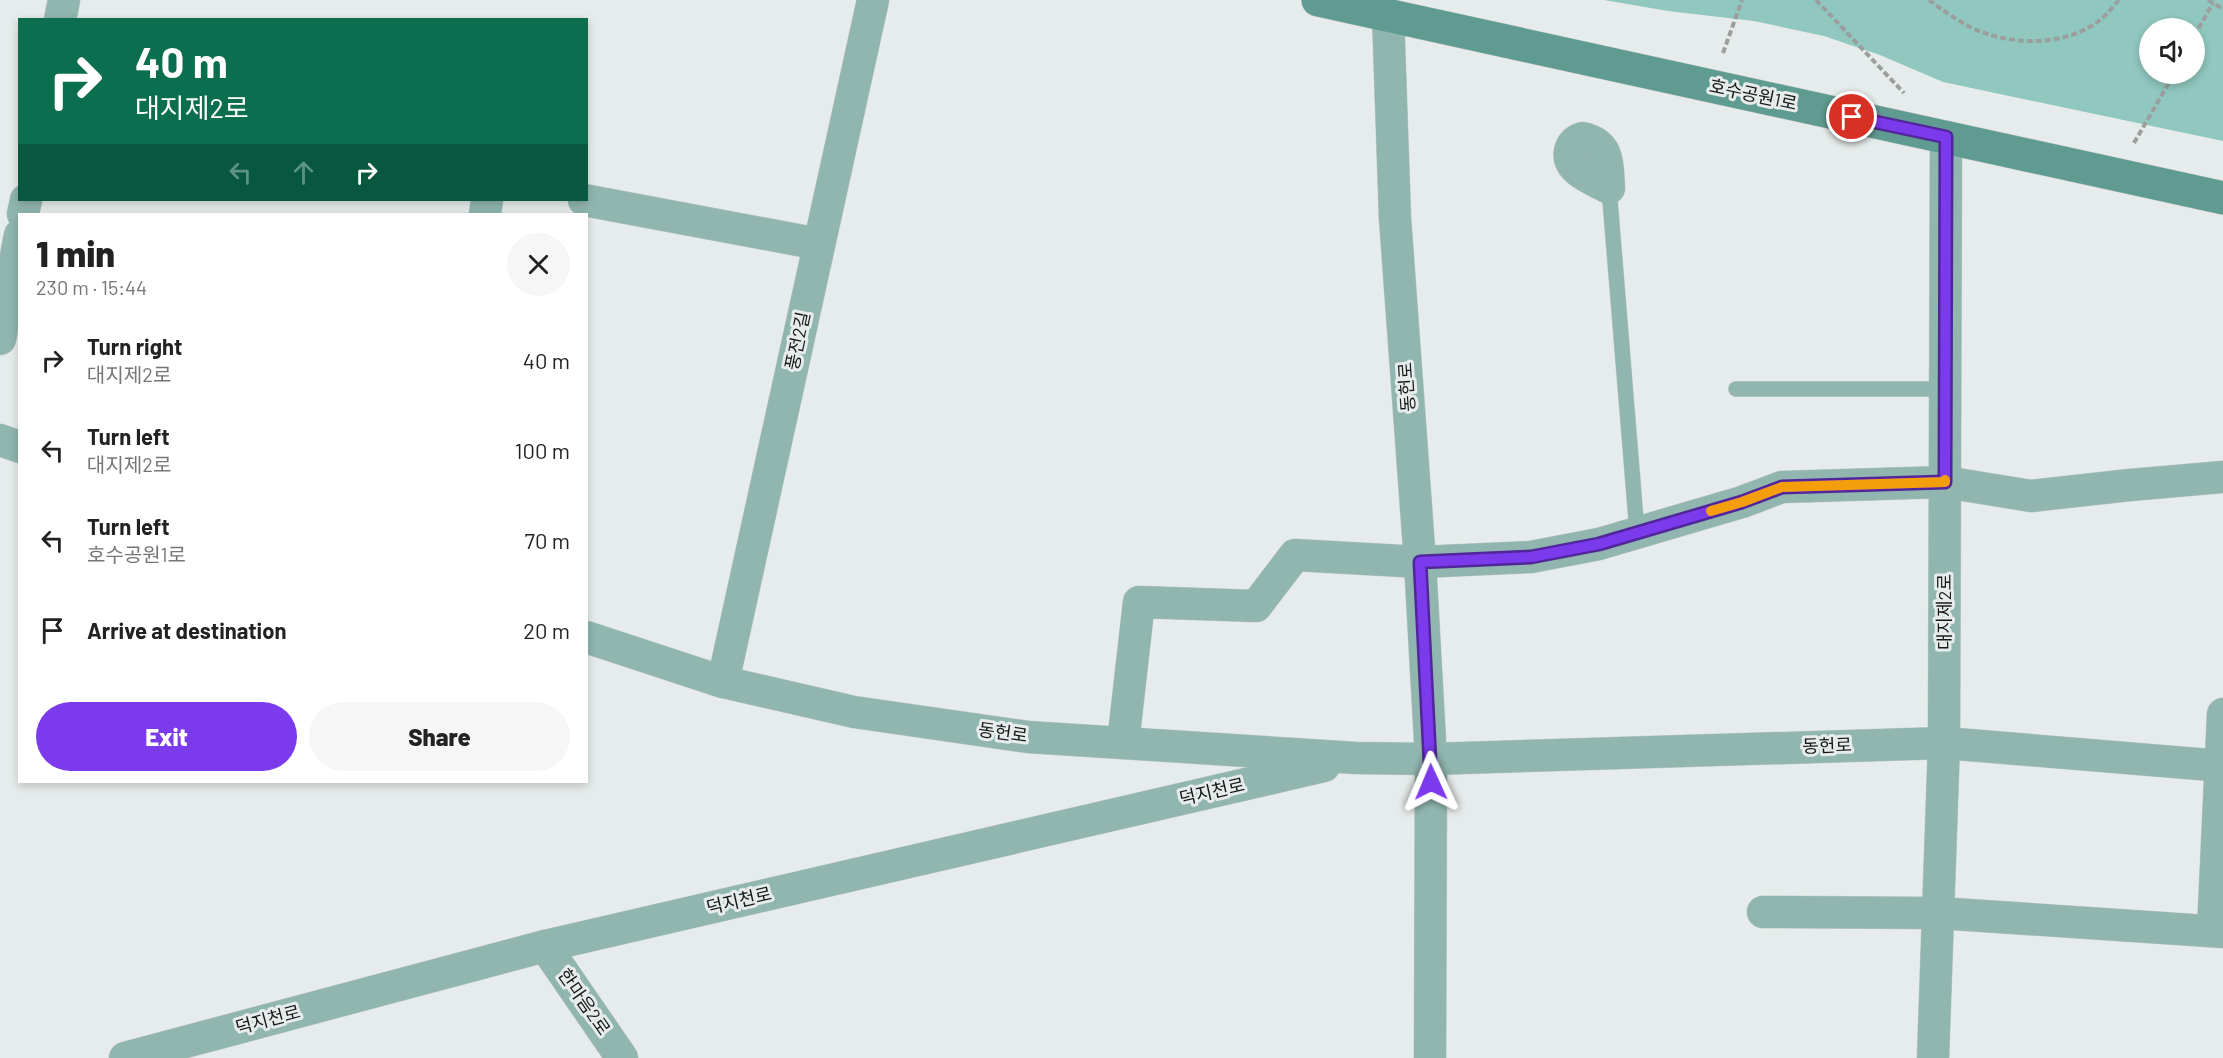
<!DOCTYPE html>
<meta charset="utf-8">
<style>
body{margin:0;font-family:Barlow,"Noto Sans KR",sans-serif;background:#f6f6f6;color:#222;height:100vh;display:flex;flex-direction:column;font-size:22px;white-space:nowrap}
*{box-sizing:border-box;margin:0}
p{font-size:20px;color:#767676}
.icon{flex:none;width:33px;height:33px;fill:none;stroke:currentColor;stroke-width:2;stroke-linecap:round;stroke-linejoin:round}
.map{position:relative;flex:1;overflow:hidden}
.panel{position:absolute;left:18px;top:213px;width:570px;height:570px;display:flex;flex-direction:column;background:#fff;border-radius:0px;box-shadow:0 3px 9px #0003}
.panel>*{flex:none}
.guide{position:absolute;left:18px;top:18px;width:570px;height:183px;border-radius:0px;box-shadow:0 3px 9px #0003;background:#0b6e4f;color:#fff;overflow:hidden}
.buttons{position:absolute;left:2139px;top:18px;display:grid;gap:12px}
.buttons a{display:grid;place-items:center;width:66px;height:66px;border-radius:50%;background:#fff;box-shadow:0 3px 9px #0003;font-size:30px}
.pin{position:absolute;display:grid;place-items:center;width:51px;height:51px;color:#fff;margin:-26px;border:3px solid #fff;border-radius:50%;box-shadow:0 2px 6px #0007}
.me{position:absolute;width:66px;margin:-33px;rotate:359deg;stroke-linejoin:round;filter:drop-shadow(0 0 4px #0008)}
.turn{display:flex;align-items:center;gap:21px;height:126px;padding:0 18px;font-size:27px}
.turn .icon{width:78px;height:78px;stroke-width:2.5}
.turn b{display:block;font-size:42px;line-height:51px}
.lanes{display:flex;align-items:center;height:57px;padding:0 18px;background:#0003;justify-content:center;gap:30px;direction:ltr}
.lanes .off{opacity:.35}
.round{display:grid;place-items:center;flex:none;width:63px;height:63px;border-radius:32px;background:#f6f6f6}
.headline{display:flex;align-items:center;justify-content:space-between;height:102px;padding:0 18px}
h1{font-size:36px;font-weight:800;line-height:45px}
.button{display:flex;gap:12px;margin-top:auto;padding:12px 18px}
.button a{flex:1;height:69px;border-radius:36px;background:#7c3aed;color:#fff;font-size:24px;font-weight:800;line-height:69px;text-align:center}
.button a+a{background:#f6f6f6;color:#222}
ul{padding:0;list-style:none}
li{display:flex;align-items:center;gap:18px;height:90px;padding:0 18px}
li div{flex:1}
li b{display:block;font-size:22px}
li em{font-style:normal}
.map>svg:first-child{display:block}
</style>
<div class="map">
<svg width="2223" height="1058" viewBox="0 0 2223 1058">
<rect width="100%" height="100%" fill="#e6eceb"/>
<path fill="#90c7be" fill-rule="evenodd" d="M1604,0H2223V141L1943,82L1880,55L1824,36L1754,21L1668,11ZM2150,28H2194V74H2150Z"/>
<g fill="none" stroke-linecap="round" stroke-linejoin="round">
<g stroke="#c5cac9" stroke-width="16">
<g id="service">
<polyline points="1609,188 1637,532"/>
<polyline points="1736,389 1946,389"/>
</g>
</g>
<g stroke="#c5cac9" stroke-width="33">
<g id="minor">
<polyline points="1388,15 1395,218 1420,562 1431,759 1430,1058"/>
<polyline points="60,20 64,0"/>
<path d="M1583,138C1610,144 1607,164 1609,188C1595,180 1566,171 1570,151C1572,143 1576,140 1583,138Z"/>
<polyline points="584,200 819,244"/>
<polyline points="23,214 26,200"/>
<polyline points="485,214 487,200"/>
<polyline points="0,339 20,235"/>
<polyline points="0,440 20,447"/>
<polyline points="586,637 723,682 854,712 1028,737 1356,758 1431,759 1944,743 2223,766"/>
<polyline points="723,682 873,0"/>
<polyline points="1123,743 1139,602 1256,606 1295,555 1420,562 1531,557 1599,544 1742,502 1782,487 1945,482 2031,496 2130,485 2223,477"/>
<polyline points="1763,912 1938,913 2223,932"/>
<polyline points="2213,931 2223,714"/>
<polyline points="545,946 622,1058"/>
<polyline points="125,1058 545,946 1324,766"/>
<polyline points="1933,1058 1944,743 1946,137"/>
</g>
</g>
<g stroke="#c5cac9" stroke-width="34">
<polyline id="secondary" points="1318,0 2223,198"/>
</g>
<g stroke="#9a9f9e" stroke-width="4" stroke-dasharray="6 3" stroke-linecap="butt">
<polyline points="1816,0 1904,93"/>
<path d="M1929,0C1941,9 1954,18 1968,26C2007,46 2064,48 2100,20C2107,15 2113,6 2119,0"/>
<polyline points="2208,0 2223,9"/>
<polyline points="2194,36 2213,3"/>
<polyline points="1723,53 1742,0"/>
<polyline points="2134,143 2174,74"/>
</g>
<use href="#service" stroke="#90b6af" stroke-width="15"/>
<use href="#minor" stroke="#90b6af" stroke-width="32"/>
<use href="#secondary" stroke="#609b92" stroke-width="33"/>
</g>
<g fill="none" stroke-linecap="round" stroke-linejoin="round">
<g stroke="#51269a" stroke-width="15">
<polyline id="route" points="1431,782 1420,562 1531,557 1599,544 1742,502 1782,487 1945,482 1946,137 1852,117"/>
</g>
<use href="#route" stroke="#7c3aed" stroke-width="10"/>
<polyline stroke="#f59e0b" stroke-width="10" points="1711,511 1742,502 1782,487 1945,482 1945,480"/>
</g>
<g text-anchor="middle" stroke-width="6" stroke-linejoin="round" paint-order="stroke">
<g font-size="18" fill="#151817" stroke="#e6eceb">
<text transform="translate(1753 95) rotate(12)" y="6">호수공원1로</text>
<text transform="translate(798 341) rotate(-78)" y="6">풍전2길</text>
<text transform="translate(1407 387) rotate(-94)" y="6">동헌로</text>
<text transform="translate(1945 612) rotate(-90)" y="6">대지제2로</text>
<text transform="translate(1003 733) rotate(8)" y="6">동헌로</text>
<text transform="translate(1827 746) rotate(-2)" y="6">동헌로</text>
<text transform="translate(1212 792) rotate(-13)" y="6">덕지천로</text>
<text transform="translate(739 901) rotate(-13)" y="6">덕지천로</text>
<text transform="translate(584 1002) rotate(55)" y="6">한마음2로</text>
<text transform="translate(268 1020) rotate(-15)" y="6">덕지천로</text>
</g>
</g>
</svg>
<div class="buttons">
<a><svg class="icon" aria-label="sound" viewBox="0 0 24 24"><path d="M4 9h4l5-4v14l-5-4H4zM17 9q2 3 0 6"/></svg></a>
</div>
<div class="pin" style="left:1852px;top:117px;background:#d93025"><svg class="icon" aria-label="arrive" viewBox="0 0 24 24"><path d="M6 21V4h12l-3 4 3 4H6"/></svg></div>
<svg class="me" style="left:1431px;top:782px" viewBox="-20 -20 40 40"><path d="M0-17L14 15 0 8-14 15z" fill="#7c3aed" stroke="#fff" stroke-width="4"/></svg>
<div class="guide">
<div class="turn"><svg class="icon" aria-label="right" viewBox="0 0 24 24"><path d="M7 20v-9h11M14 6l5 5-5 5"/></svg><div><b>40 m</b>대지제2로</div></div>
<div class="lanes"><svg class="icon off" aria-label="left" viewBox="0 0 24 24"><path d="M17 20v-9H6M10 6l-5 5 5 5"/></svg><svg class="icon off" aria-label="ahead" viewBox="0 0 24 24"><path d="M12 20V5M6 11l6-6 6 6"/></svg><svg class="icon" aria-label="right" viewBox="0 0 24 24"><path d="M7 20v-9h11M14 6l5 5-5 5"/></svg></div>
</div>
<section class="panel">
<div class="headline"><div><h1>1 min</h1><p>230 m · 15:44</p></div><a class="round"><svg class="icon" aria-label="close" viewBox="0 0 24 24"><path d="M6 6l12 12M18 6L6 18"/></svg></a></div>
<ul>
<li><svg class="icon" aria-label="right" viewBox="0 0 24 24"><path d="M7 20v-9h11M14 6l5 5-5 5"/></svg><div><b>Turn right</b><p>대지제2로</p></div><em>40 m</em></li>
<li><svg class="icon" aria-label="left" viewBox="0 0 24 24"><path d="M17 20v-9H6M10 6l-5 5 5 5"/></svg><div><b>Turn left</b><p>대지제2로</p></div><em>100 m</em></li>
<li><svg class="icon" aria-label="left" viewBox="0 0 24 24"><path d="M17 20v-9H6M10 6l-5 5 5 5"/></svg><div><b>Turn left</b><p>호수공원1로</p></div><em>70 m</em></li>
<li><svg class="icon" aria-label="arrive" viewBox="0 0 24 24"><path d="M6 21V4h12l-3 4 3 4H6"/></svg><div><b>Arrive at destination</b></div><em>20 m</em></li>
</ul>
<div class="button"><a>Exit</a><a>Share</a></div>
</section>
</div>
